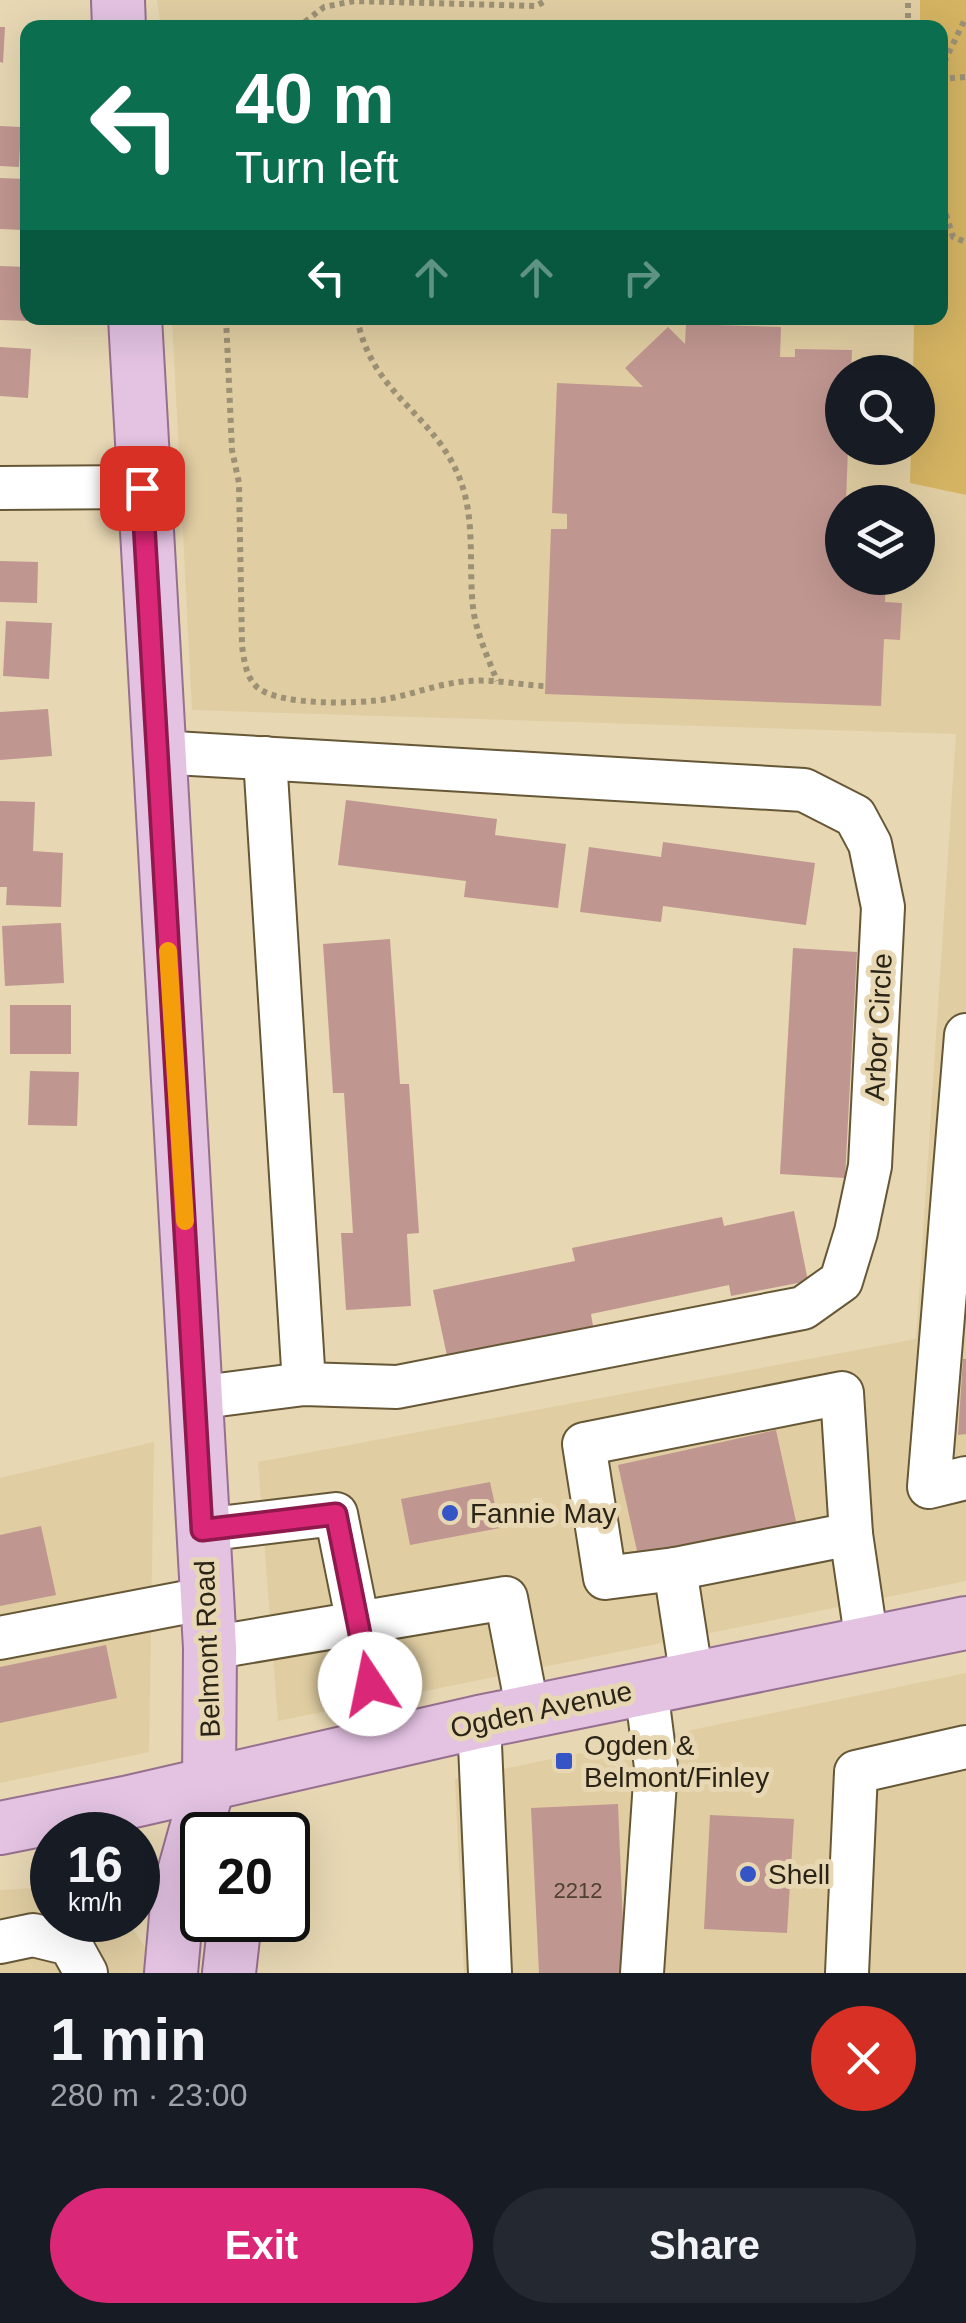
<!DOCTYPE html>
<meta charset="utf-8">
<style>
body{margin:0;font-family:Arial,sans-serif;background:#242831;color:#f1f3f6;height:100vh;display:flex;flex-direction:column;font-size:38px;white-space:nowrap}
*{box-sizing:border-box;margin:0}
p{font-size:32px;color:#9ea1a6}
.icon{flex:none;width:55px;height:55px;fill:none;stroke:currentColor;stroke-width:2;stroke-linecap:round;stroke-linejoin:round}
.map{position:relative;height:1973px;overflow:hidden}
.details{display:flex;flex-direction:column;background:#171b24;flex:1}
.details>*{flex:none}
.banner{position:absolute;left:20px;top:20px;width:928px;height:305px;border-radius:20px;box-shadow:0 10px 40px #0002;background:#0b6e4f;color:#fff;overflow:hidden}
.controls{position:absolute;left:825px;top:355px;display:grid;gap:20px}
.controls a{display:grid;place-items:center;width:110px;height:110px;border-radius:50%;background:#171b24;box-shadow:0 10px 40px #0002;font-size:50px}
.speed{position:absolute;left:30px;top:1812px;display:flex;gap:20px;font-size:50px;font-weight:700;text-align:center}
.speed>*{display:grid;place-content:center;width:130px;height:130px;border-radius:50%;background:#171b24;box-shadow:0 10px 40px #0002;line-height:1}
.speed small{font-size:25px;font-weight:400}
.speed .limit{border:5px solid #111;border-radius:15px;background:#fff;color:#111}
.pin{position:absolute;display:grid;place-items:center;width:85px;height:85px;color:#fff;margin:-42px;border-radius:20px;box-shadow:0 5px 15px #0006}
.me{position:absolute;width:110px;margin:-55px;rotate:349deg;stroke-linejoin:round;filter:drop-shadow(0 0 8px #0008)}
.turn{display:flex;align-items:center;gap:35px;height:210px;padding:0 50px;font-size:45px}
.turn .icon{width:130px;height:130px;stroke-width:2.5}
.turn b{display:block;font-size:70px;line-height:85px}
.lanes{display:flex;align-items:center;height:95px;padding:0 50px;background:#0003;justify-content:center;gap:50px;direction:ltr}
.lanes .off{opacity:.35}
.round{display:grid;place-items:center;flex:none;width:105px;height:105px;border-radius:52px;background:#242831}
.overview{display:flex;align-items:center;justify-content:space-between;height:170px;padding:0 50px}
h1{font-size:60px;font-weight:700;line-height:75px}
.button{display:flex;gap:20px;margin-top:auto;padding:20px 50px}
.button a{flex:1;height:115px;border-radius:60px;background:#db2777;color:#fff;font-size:40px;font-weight:700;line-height:115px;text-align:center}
.button a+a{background:#242831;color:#f1f3f6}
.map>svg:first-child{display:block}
</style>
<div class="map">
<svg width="966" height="1973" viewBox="0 0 966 1973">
<rect width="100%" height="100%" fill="#e7d7b3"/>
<g fill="#e0cda2" fill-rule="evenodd">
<polygon points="157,0 920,0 920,28 161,28"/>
<path d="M172,318H914L913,372H842V448H911V483L966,495V1581L278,1721L258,1462L916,1339L956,734L192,710ZM842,502H918V578H842Z"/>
<polygon points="154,1442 149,1752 0,1783 0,1478"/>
<polygon points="966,1673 966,1973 464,1973 455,1779"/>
<polygon points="52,1887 52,1920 127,1920 145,1947 146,1973 0,1973 0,1890"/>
</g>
<polygon fill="#d4b362" points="920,0 966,0 966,495 910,483 911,448 918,448 918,372 913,372 914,318 940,318 940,28 920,27"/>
<g fill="#c09690">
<polygon points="0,27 5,27 3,63 0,62"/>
<polygon points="0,126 21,127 19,167 0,166"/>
<polygon points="0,178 25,179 23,230 0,229"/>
<polygon points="0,266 28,267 30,321 0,320"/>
<polygon points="686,324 781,327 780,357 795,357 795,349 852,350 851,372 842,372 842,448 848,448 846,502 842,502 842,510 838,510 837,535 842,535 842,578 886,578 885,602 902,603 900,640 884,639 881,706 545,694 551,529 567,529 567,514 552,513 557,383 643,387 625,368 668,327 685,344"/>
<polygon points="0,347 31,349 28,398 0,396"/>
<polygon points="0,561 38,562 37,603 0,602"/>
<polygon points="6,621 52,623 49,679 3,676"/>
<polygon points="48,709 52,756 0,760 0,712"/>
<polygon points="346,800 497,819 495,835 566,844 558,908 464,897 466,881 338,865"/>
<polygon points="0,801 35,802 33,851 63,853 61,907 6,905 7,887 0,887"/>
<polygon points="663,842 815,863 806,925 663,906 661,922 580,912 589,847 661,857"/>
<polygon points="61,923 64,983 5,986 2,926"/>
<polygon points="390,939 400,1084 409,1084 419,1233 407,1234 411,1306 346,1310 341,1233 353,1233 344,1093 333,1093 323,944"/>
<polygon points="793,948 857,952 845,1178 780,1174"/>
<rect x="10" y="1005" width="61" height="49"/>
<polygon points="30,1071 79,1072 77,1126 28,1125"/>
<polygon points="794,1211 808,1281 731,1296 729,1285 591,1314 593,1326 447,1356 433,1290 575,1261 572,1248 722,1217 724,1226"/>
<polygon points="963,1359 966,1359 966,1434 958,1435"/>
<polygon points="776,1430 797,1526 639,1560 618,1465"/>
<polygon points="490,1482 500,1528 410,1545 401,1499"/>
<polygon points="41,1526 56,1595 0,1606 0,1535"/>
<polygon points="106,1645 117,1698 0,1723 0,1667"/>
<polygon points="618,1804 625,1973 539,1973 531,1808"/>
<polygon points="710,1815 794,1819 787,1933 704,1929"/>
</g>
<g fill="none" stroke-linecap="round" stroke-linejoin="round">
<g stroke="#665837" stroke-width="46">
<g id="minor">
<polyline points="0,488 142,487"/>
<polyline points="157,752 804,790 855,816 870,844 883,907 870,1166 856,1232 841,1281 803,1308 397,1387 304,1384 195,1398"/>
<polyline points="265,758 304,1384"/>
<polyline points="966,1035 929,1487 966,1478"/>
<polyline points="202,1530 336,1514 382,1743"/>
<polyline points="675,1569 605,1578 584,1444 842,1393 851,1534 867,1643"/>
<polyline points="0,1638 208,1598"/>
<polyline points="210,1648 506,1598 528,1712"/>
<polyline points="692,1679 675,1569 851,1534"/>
<polyline points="479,1722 490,1973"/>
<polyline points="0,1942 33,1935 70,1944 86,1973"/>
<polyline points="642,1973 656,1767 646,1688"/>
<polyline points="847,1973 856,1772 966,1747"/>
</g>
</g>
<g stroke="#96708e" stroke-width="56">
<g id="major">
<polyline points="118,0 119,28"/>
<polyline points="135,318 210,1648 209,1783 178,1894 171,1973"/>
<polyline points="0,1828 125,1803 479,1722 966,1623"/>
<polyline points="229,1973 235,1920"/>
</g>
</g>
<g stroke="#9c9075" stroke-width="6" stroke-dasharray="5 5" stroke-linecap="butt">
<polyline points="297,28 324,7 354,1 536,6 547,0"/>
<polyline points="908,28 908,0"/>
<polyline points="940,71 966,17"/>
<polyline points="940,79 966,77"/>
<polyline points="940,195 953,237 966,242"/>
<path d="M226,318L232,450L239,483L242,646C244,660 246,678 258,688C282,706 358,704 387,699C414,694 440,683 469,681C495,679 520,685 545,686"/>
<path d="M357,318C372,393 427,409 456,470C477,514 468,561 473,608C476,632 488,658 497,681"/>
</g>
<use href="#minor" stroke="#fff" stroke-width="42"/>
<use href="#major" stroke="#e3c2e2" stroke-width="52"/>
</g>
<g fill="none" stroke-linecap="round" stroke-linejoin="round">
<g stroke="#8e194d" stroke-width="25">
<polyline id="route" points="142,488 202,1530 336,1514 370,1684"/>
</g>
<use href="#route" stroke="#db2777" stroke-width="18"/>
<polyline stroke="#f59e0b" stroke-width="18" points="168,951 185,1221"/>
</g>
<g fill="#3555c6" stroke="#e7d7b3" stroke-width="4">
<circle cx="450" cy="1513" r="10"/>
<rect x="554" y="1751" width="20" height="20" rx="5"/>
<circle cx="748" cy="1874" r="10"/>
</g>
<g text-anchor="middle" stroke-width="10" stroke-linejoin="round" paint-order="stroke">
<g font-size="22" fill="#504034">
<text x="578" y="1898">2212</text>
</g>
<g font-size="28" fill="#2a2416" stroke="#e7d7b3">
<text transform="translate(878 1027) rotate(-87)" y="10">Arbor Circle</text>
<text transform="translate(207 1649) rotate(-92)" y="10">Belmont Road</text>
<text transform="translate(541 1709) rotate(-12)" y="10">Ogden Avenue</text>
</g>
<g font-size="28" fill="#2a2416" stroke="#e7d7b3" text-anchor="start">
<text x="470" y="1523">Fannie May</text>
<text x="584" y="1755">Ogden &amp;<tspan x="584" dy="32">Belmont/Finley</tspan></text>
<text x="768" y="1884">Shell</text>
</g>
</g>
</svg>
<div class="controls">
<a><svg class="icon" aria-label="search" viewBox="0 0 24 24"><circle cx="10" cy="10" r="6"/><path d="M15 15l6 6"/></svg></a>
<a><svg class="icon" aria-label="layers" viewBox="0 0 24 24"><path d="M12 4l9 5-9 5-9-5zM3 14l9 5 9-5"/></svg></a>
</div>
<div class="speed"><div>16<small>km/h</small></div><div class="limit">20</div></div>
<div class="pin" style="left:142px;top:488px;background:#d93025"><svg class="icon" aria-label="arrive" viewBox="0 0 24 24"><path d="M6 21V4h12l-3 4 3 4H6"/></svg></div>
<svg class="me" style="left:370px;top:1684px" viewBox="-20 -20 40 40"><circle r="19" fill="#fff"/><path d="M0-13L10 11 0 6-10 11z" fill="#db2777"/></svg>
<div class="banner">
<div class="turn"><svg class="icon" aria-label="left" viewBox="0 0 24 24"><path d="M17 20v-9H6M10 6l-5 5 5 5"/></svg><div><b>40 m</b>Turn left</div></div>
<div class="lanes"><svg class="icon" aria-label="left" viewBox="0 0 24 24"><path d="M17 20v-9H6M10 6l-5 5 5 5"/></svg><svg class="icon off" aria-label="ahead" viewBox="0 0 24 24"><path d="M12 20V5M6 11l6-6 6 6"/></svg><svg class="icon off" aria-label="ahead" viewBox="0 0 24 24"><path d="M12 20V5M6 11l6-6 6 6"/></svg><svg class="icon off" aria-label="right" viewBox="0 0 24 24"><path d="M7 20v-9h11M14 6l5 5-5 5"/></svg></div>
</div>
</div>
<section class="details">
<div class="overview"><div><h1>1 min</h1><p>280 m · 23:00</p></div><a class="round" style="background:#d93025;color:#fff"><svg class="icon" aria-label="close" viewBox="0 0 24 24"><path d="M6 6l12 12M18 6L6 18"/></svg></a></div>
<div class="button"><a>Exit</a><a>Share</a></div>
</section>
